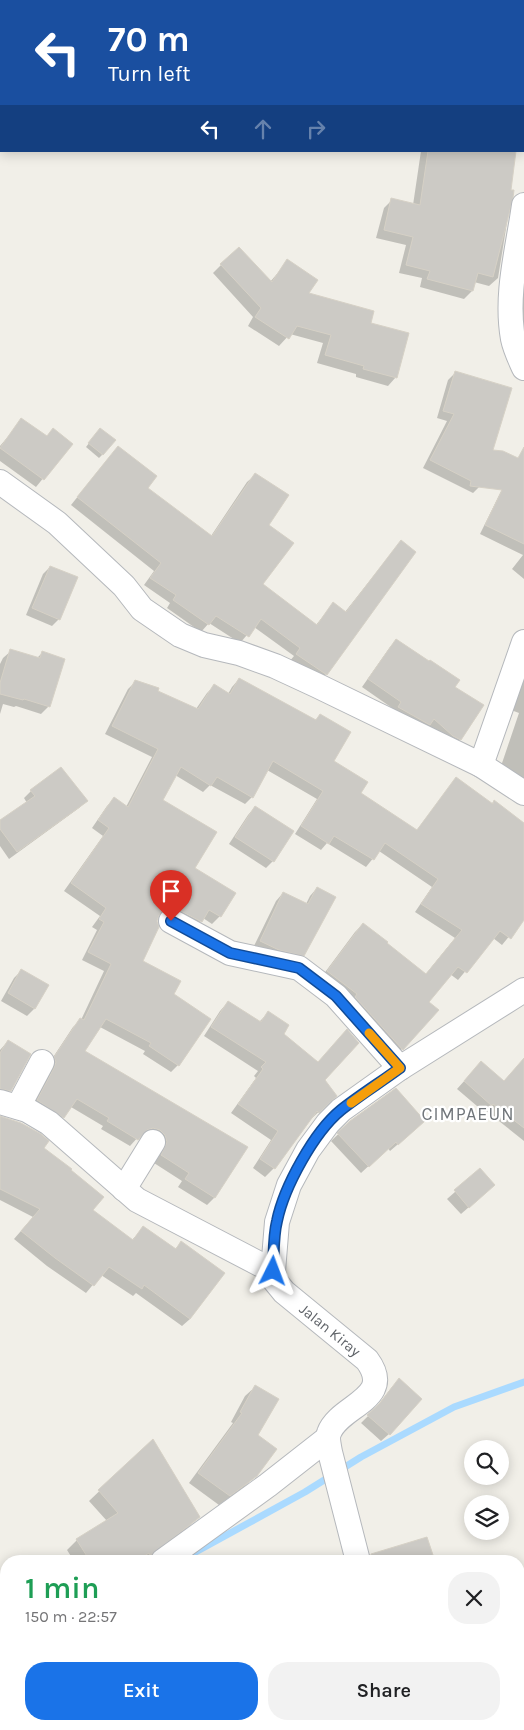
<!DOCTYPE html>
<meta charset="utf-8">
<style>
body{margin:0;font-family:Karla,sans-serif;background:#f2f2f2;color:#202124;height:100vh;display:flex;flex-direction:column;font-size:19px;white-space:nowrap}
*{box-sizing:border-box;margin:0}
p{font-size:16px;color:#757577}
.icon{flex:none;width:28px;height:28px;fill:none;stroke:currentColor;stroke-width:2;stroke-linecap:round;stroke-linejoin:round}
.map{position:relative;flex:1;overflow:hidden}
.drawer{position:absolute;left:0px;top:1555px;width:525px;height:175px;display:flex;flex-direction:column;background:#fff;border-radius:20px 20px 0 0;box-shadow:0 2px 12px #0003}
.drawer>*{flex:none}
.hud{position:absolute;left:0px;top:0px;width:525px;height:152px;box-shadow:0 2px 12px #0003;background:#1a4fa0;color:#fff;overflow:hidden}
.tools{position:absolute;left:464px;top:1440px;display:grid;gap:10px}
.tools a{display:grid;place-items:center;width:45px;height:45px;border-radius:50%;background:#fff;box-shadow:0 2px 12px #0003;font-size:25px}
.pin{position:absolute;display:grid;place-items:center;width:42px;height:42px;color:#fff;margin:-51px -21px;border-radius:50% 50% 50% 0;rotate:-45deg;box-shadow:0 0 5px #0007}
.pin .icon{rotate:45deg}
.me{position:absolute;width:55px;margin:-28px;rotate:3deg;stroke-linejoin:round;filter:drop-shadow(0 0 4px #0008)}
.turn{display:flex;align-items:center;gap:18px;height:105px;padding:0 25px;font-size:22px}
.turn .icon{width:65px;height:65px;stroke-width:2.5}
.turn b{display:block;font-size:35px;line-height:42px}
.lanes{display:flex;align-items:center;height:48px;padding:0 25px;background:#0003;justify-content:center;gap:25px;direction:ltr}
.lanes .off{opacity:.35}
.round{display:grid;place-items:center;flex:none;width:52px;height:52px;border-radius:20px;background:#f2f2f2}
.summary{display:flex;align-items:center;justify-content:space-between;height:85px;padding:0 25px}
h1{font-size:30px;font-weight:600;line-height:38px;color:#1e9e55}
.button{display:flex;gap:10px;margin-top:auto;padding:10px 25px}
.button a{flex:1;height:58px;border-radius:20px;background:#1a73e8;color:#fff;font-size:20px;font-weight:600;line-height:58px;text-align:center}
.button a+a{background:#f2f2f2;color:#202124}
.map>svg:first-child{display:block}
</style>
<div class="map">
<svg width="524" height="1730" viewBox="0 0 524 1730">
<rect width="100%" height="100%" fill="#f1efe8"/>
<g fill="#0003">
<polygon points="20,0 63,0 20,1"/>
<polygon points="239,0 272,0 271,1"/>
<polygon points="277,0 342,0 341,1"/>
<polygon points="421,151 503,151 509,191 512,191 498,278 489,286 474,282 472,291 464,299 420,287 422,278 399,273 406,245 376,238 384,208 392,200 413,205"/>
<polygon points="524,255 524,359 519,345"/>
<polygon points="288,261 307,294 396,377 388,386 356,377 356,374 317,363 323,343 290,334 279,346 248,326 253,317 213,273 221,265 270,282"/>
<polygon points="455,373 480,486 473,493 423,468 447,421 437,418 448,380"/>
<polygon points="22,420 46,437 53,430 71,444 36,487 0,461 0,446"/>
<polygon points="97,433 102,455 99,458 86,447"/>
<polygon points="111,455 146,488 211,536 247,482 255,475 268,525 262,585 316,625 333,604 345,612 394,550 326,674 319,682 289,662 294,656 254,627 240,643 209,623 201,632 167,608 170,603 144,585 154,571 71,505"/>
<polygon points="524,463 524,579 512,569 523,555 480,534 512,469"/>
<polygon points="50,567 59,619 52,626 26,615 43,574"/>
<polygon points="397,640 454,687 460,739 453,746 446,743 427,726 422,731 392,714 395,710 362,687 390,647"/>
<polygon points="11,651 37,658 42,653 49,706 41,714 16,706 14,707 3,704 0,714 0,664 3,658"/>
<polygon points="524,675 524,779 520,782 499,772 519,713 511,710"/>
<polygon points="239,679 315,720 320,716 332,761 359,794 416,831 456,779 491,804 494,801 524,831 524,918 502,945 493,938 458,980 450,974 427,1002 402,1049 395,1056 320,979 355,932 363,924 425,975 455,938 415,912 432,887 379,851 366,867 327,843 321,850 295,834 317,799 267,770 252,797 245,804 210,785 203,792 175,775 162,801 193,868 220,916 212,924 203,918 193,929 162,914 157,916 141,962 172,995 178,1065 171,1072 143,1054 145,1051 100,1027 83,1052 246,1147 214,1198 207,1205 178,1187 182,1181 154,1163 160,1150 146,1135 139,1136 130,1146 101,1129 103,1126 71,1107 56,1125 31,1108 48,1065 73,1027 81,1020 104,971 82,960 97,930 92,927 100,916 64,891 103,836 92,828 107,806 114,799 126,807 152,757 105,734 128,689 135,682 196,709 207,693 214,686 228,694 232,687"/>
<polygon points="31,791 86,801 79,808 9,859 0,846 0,822 27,803 24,798"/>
<polygon points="255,807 273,861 266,868 229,844 248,815"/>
<polygon points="317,888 303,955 296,962 253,948 276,901 283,893 306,904 310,896"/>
<polygon points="21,971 47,986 34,1009 27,1016 1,1001 14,978"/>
<polygon points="228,1002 259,1022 268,1013 282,1034 323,1080 327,1104 310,1120 309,1119 274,1168 265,1177 253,1168 271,1140 231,1113 256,1078 254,1076 258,1071 204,1036 220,1011"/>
<polygon points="8,1041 10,1090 3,1098 0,1097 0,1050"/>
<polygon points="524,1059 524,1141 485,1110 484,1112 457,1089 474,1070 503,1082"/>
<polygon points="351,1122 417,1128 390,1151 388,1148 361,1173 331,1141"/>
<polygon points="0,1126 70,1171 91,1210 132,1240 143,1228 175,1249 181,1243 190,1319 182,1326 136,1293 133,1296 101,1275 86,1293 47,1266 14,1239 33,1217 0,1200"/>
<polygon points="480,1170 486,1192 461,1214 447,1199"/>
<polygon points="255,1387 256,1475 245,1486 219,1505 189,1483 233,1423 231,1422 245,1396"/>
<polygon points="392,1387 389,1434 381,1441 361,1423 375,1409"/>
<polygon points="152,1441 198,1517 188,1527 143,1561 74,1561 67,1550 77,1540 107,1521 89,1501"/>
<polygon points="426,1539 433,1561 365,1561 371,1555"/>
<polygon points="201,1724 204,1728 208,1724 231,1724 237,1730 195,1730"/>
<polygon points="317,1724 374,1724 376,1730 318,1730"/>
</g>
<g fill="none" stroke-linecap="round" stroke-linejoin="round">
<g stroke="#aadaff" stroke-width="7">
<polyline points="192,1554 305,1492 361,1457 454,1407 524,1382"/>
<polyline points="35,1730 41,1724"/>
</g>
</g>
<g fill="#cccac5" stroke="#d6d1c6">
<polygon points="428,151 516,151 511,190 514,190 513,198 493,277 478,273 473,291 427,279 430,271 406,265 413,237 384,230 391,198 420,205"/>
<polygon points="239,247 272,282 287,259 318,280 309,293 374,311 371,323 409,333 397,378 363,369 364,366 325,355 331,335 297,326 289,339 255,317 261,308 220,264"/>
<polygon points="455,371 512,388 493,450 503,451 518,458 524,447 524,544 485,525 502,490 470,486 471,481 430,460 454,414 443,411"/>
<polygon points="21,418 47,436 53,428 73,444 44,480 0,448"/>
<polygon points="100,428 116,440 103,455 88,443"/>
<polygon points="118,446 157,476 148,488 212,536 255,473 289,495 269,525 294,543 263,584 317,625 333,602 346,612 401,540 416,552 327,675 296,654 300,648 261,619 249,637 216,616 209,625 173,600 176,595 150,578 161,563 77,497"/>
<polygon points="50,566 78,577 60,620 32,608"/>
<polygon points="396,639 429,661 430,660 460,680 455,687 484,705 461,740 453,736 434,719 430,725 398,707 401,702 368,679"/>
<polygon points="10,649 40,658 42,651 65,659 50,707 24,699 23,700 0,694 0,683"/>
<polygon points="239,678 316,720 320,714 351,732 334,761 368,782 361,793 417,830 456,777 493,804 494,800 524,823 524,920 511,939 500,931 467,973 458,967 429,1002 439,1010 403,1050 355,997 357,994 327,971 363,923 388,942 387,943 426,974 462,930 421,904 438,879 385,843 374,860 334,836 329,844 301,826 323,791 273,761 253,798 217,777 211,786 181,767 163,800 217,832 195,868 236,893 221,917 209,910 202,922 177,909 170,907 163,910 159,915 157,921 159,927 143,961 181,981 174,994 211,1019 179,1066 149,1046 151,1043 106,1019 85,1051 248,1147 215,1198 185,1179 189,1173 161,1155 167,1142 165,1135 160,1130 153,1128 147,1130 138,1140 107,1121 109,1118 77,1099 64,1118 37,1100 54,1068 56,1062 54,1057 80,1018 84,1020 111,964 88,952 104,922 99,919 106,908 71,883 109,828 98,820 114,797 128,807 158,749 112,726 135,680 159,688 158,691 198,709 214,684 230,694"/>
<polygon points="61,767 88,801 17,852 0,829 0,820 35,796 30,790"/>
<polygon points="255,806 294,831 274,862 235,837"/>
<polygon points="317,887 336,897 304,956 279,950 260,941 283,892 308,904"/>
<polygon points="21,969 49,985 35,1009 8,993"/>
<polygon points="228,1001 261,1022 268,1011 289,1025 284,1034 318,1062 347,1029 359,1043 325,1080 337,1096 319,1113 317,1111 275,1169 260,1159 278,1131 238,1104 263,1069 261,1067 266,1062 211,1027"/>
<polygon points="8,1040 31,1054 11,1091 0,1089 0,1053"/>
<polygon points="524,1058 524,1128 493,1104 492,1106 464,1081 481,1061 504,1081"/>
<polygon points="396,1088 425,1121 398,1145 396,1142 369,1167 337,1133 350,1121"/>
<polygon points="0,1116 21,1123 41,1134 49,1141 44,1148 72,1169 71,1170 104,1197 93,1210 133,1240 143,1226 176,1249 181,1241 225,1273 190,1319 144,1285 142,1289 109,1267 94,1286 55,1258 21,1231 40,1209 0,1189"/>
<polygon points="480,1168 495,1185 469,1208 454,1190"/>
<polygon points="399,1378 422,1399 390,1435 367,1415 380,1403"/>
<polygon points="255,1385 279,1399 258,1435 277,1449 257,1476 230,1496 198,1473 242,1413 240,1412"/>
<polygon points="153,1439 200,1517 152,1554 150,1555 149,1553 136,1561 90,1561 76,1539 118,1513 98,1490"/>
<polygon points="427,1537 435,1561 371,1561 371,1554"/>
</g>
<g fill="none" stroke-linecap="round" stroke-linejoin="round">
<g stroke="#b5b8bc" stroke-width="26">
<g id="minor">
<polyline points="465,0 468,1"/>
<polyline points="524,26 524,27"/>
<path d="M524,205C518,249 505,294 513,339C515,349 520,359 524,368"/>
<polyline points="0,482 57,523 124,586 142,609 180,635 204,645 239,653 275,666 316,685 481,765 524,793"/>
<polyline points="481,765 524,642"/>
<polyline points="171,921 230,953 299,968 336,996 400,1068"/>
<polyline points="0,1102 27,1110 49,1123 137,1200 273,1271"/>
<polyline points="18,1107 42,1062"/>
<polyline points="124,1189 153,1142"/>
<polyline points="163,1561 268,1485 328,1438"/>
<path d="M358,1561L330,1452C329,1446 327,1438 329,1433C339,1405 396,1399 367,1360L284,1292L275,1281L273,1271L277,1222L289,1185L308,1150L328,1123L341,1110L400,1068L524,990"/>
<polyline points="0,1680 6,1677"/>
<polyline points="400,1724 402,1730"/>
</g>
</g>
<use href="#minor" stroke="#fff" stroke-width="24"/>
</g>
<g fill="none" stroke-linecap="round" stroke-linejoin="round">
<g stroke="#114b97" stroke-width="12">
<path id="route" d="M171,921L230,953L299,968L336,996L400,1068C381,1082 360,1095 341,1110C314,1132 284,1187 277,1221C273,1237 274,1254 273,1271"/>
</g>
<use href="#route" stroke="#1a73e8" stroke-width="9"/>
<polyline stroke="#f59e0b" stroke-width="9" points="351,1103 400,1068 369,1033"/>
</g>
<g text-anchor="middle" stroke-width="4.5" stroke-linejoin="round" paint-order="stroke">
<g font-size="15" fill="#5f6368" stroke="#fff">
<text transform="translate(330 1330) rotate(39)" y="5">Jalan Kiray</text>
</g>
<g font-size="18" letter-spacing="1" fill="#70757a" stroke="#fff">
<text x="468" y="1120">CIMPAEUN</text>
</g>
</g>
</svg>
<div class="tools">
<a><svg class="icon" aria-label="search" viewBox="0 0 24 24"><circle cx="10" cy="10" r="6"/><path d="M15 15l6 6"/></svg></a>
<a><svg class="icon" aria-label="layers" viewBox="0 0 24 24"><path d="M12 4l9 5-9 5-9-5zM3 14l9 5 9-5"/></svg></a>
</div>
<div class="pin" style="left:171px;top:921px;background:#d93025"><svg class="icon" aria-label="arrive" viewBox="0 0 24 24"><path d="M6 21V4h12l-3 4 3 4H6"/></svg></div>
<svg class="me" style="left:273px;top:1271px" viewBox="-20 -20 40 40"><path d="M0-17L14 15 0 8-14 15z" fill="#1a73e8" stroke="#fff" stroke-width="4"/></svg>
<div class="hud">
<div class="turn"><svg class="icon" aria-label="left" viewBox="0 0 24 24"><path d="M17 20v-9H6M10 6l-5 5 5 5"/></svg><div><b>70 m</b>Turn left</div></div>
<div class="lanes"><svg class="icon" aria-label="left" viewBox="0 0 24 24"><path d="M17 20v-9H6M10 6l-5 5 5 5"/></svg><svg class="icon off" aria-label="ahead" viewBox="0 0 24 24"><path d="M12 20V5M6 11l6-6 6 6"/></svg><svg class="icon off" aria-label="right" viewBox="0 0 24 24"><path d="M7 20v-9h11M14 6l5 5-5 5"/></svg></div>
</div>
<section class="drawer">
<div class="summary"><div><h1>1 min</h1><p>150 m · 22:57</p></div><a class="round"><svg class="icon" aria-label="close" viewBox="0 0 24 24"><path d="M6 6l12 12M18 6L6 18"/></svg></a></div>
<div class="button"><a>Exit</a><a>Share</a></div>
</section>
</div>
